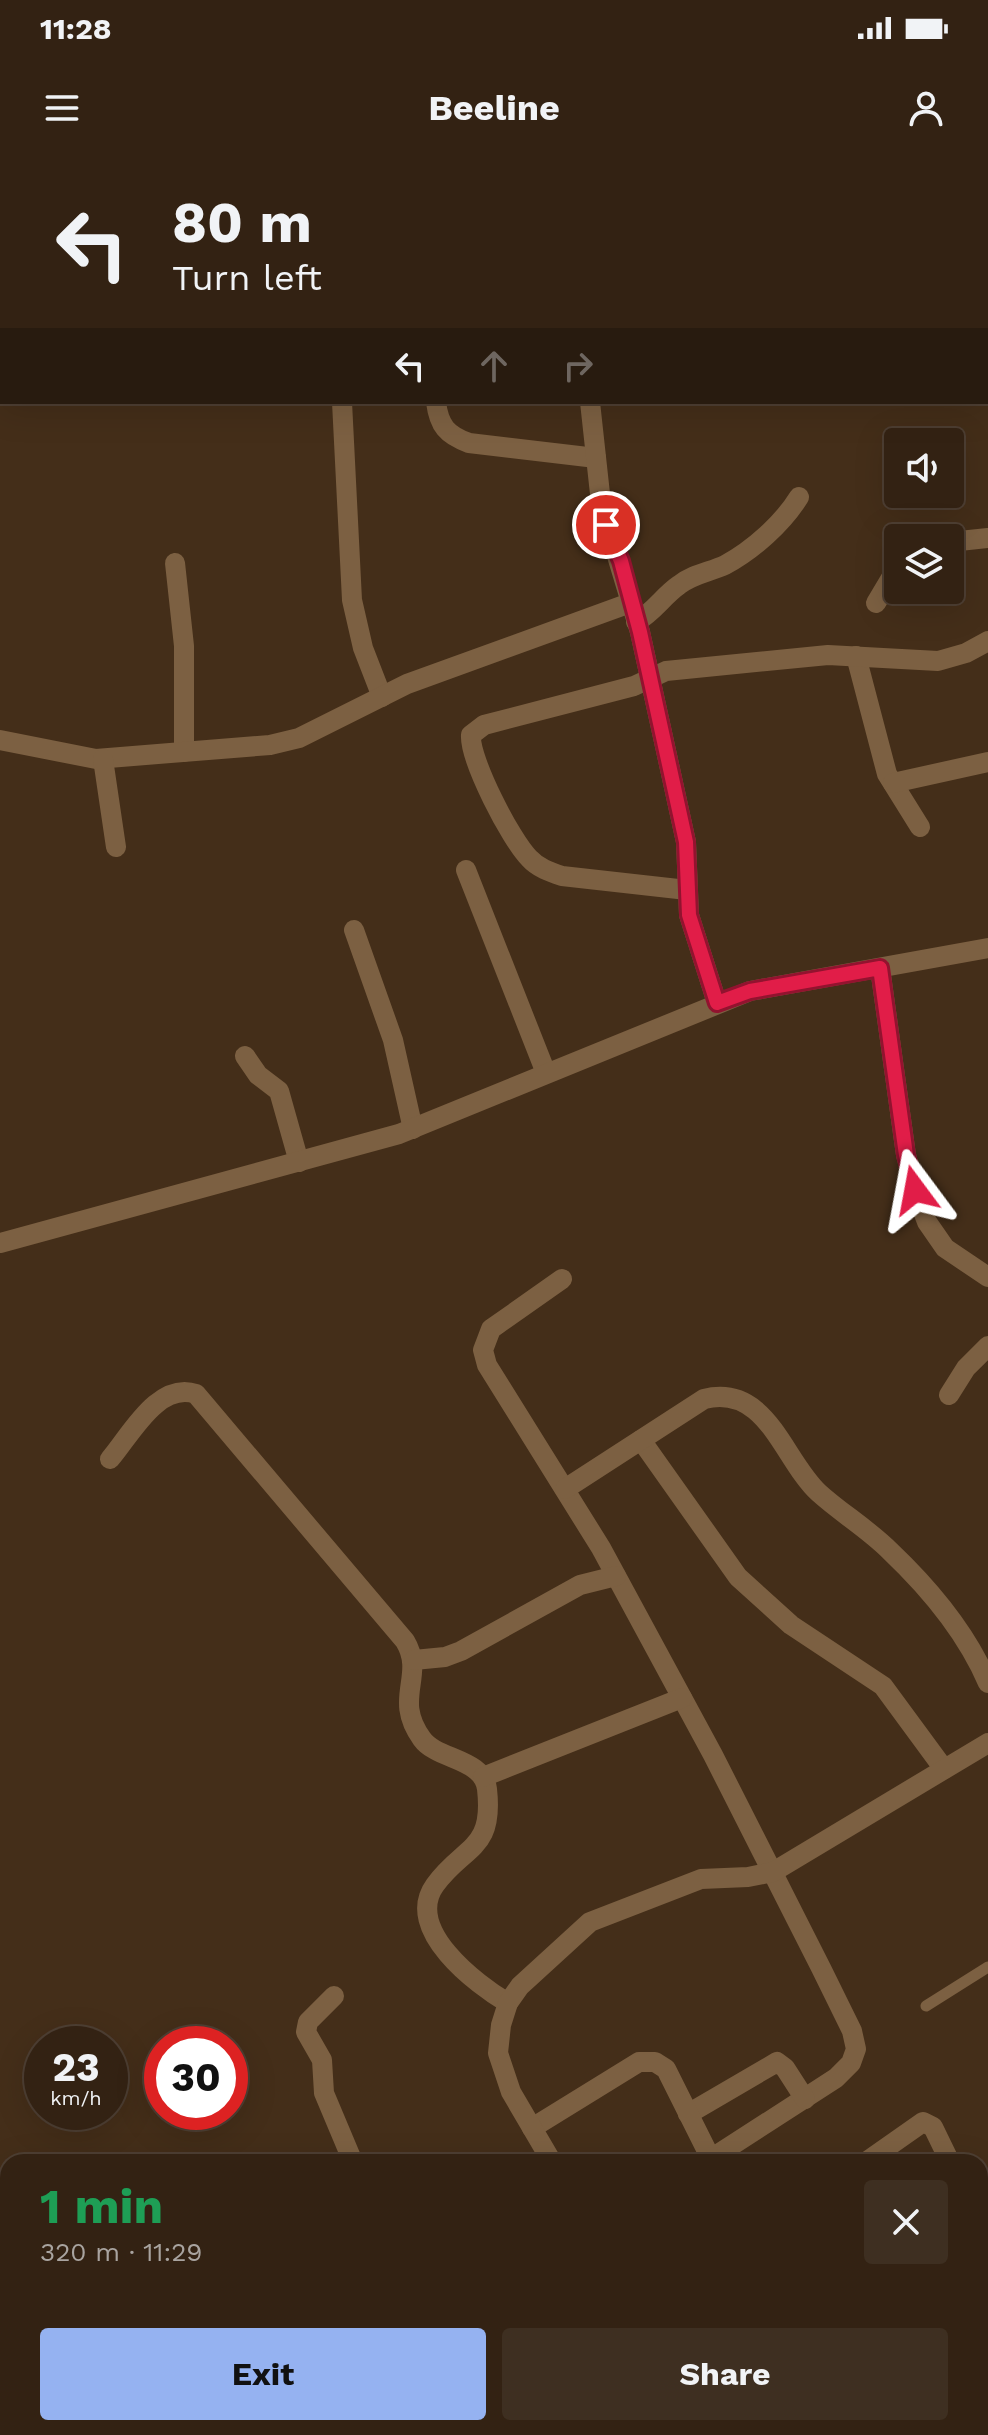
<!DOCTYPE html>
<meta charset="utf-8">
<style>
body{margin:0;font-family:"Work Sans",sans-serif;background:#3e2f21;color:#f1f3f6;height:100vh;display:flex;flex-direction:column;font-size:30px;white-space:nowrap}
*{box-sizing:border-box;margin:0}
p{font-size:26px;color:#a9a4a0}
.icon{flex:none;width:44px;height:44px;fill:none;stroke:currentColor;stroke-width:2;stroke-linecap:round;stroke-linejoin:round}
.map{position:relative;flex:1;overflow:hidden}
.panel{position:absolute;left:0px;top:1994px;width:988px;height:282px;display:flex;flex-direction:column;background:#332213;border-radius:24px 24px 0 0;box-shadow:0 8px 32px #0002,0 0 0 2px #4e3f33}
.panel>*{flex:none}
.guide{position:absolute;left:0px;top:0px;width:988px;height:244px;box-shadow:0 8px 32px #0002,0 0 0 2px #4e3f33;background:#332213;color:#f1f3f6;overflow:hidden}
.buttons{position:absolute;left:884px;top:268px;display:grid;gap:16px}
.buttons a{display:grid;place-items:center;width:80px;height:80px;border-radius:8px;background:#332213;box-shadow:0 8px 32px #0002,0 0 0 2px #4e3f33;font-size:40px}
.speed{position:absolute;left:24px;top:1866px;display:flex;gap:16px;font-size:40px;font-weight:700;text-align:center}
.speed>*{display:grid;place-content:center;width:104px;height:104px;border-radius:50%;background:#332213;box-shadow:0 8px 32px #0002,0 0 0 2px #4e3f33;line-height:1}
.speed small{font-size:20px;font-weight:400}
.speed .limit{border:12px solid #d22;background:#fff;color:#111}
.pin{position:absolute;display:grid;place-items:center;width:68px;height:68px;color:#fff;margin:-34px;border:4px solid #fff;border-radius:50%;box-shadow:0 2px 8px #0007}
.me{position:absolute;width:88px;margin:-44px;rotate:347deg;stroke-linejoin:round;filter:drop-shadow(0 0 6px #0008)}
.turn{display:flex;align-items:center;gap:28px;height:168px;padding:0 40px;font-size:36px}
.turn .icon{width:104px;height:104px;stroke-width:2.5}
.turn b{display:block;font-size:56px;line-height:68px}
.lanes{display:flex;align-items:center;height:76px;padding:0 40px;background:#0003;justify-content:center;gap:40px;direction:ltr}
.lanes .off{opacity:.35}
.round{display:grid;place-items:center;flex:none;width:84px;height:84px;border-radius:8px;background:#3e2f21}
.overview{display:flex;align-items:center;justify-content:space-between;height:136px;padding:0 40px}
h1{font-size:48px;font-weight:700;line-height:60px;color:#1e9e55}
.primary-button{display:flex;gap:16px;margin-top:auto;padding:16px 40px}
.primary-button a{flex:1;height:92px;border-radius:8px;background:#95b2f1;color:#111;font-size:32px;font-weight:700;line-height:92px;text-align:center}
.primary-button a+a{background:#3e2f21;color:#f1f3f6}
.status{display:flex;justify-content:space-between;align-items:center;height:56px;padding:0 40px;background:#332213;direction:ltr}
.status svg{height:22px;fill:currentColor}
header{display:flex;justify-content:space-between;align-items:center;height:104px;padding:0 40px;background:#332213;font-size:36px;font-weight:700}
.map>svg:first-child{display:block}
</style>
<div class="status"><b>11:28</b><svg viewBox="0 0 49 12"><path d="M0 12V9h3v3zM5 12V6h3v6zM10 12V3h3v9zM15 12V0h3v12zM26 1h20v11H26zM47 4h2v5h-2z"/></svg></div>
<header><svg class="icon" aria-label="menu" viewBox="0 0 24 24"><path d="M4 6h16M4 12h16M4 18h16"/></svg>Beeline<svg class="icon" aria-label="person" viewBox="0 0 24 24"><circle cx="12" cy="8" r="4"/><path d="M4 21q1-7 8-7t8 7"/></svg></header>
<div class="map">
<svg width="988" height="2275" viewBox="0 0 988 2275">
<rect width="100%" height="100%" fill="#442e19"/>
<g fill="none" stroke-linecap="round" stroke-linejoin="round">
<polyline stroke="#7c6042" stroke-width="11" points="926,1846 988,1807"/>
<g stroke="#7c6042" stroke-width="20">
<polyline points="433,0 440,2"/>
<polyline points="742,0 744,2"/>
<polyline points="209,2 216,0"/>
<polyline points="460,2 460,0"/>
<polyline points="986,162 988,163"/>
<polyline points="342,242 352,440 363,488 382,537"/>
<path d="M436,242C439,266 447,275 469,283L596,298"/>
<polyline points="590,242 601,343 640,472 686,682 689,755 717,843"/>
<polyline points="950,382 988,378"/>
<polyline points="175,403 184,486 184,592"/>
<polyline points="876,443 898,406"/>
<path d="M636,462C654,452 663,436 679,425C693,414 710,412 725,405C753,390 783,363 799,337"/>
<polyline points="856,496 887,614 920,667"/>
<polyline points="0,580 96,599 270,585 299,578 407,524 630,443"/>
<polyline points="103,599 116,687"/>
<polyline points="893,623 988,602"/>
<polyline points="466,710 546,913"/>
<path d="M687,730L562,716C550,712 538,708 529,698C511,680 469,599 471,575L484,565L634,526L666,511L828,495L938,501L966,493L988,481"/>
<polyline points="354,770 393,880 413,969"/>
<polyline points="880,808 906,995 915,1030 927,1062 945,1088 988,1117"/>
<polyline points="245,896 258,915 279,931 299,1002"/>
<polyline points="0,1083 399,974 750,831 988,788"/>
<polyline points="562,1119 491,1169 483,1190 487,1205 601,1388 713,1595 821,1808 852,1871 856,1889 851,1903 836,1918 706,2002"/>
<polyline points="949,1235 966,1208 988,1186"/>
<polyline points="641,1280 738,1417 791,1465 883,1526 944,1609"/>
<path d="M110,1299C130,1276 158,1221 196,1234L405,1481C426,1516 392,1538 422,1579C437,1600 483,1598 487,1629C494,1691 464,1685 435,1725C403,1769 477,1825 508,1843"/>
<path d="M565,1329L704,1239C767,1223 783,1300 819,1333C841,1353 868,1369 890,1391C929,1428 967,1474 988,1523"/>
<polyline points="414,1500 445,1497 461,1491 580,1425 616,1416"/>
<polyline points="483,1617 682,1538"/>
<polyline points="334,1836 308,1862 306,1872 322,1900 324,1933 353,2002"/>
<polyline points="688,1954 777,1902 785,1908 805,1939"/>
<polyline points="532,1968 639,1902 655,1902 666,1909 711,1999"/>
<polyline points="552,2002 511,1932 498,1893 501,1865 508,1843 520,1826 590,1762 701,1719 748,1717 773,1712 988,1583"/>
<polyline points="866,2002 923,1962 933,1967 950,2002"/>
<polyline points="980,2045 988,2053"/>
<polyline points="980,2133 988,2129"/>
<polyline points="554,2268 558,2275"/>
<polyline points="265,2275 277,2268"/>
</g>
</g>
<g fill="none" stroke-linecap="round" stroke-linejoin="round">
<g stroke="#92132f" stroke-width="20">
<polyline id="route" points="606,365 621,401 640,472 686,682 689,755 717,843 750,831 880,808 906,995 915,1030"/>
</g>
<use href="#route" stroke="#e11d48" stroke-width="14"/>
</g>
</svg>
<div class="buttons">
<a><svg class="icon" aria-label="sound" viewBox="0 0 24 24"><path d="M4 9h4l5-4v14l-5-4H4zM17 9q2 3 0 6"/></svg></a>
<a><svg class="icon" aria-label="layers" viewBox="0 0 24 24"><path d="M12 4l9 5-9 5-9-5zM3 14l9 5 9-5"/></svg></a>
</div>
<div class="speed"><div>23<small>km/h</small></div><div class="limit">30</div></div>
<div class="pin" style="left:606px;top:365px;background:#d93025"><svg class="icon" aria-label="arrive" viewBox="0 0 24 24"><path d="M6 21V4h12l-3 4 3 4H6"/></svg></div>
<svg class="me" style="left:915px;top:1030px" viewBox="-20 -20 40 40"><path d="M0-17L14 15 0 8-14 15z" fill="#e11d48" stroke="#fff" stroke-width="4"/></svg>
<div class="guide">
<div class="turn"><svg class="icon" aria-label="left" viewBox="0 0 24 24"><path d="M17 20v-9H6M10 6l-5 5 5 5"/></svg><div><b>80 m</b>Turn left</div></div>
<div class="lanes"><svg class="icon" aria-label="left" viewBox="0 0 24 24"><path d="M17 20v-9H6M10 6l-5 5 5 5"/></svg><svg class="icon off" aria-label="ahead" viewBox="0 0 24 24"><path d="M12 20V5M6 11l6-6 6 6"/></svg><svg class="icon off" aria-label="right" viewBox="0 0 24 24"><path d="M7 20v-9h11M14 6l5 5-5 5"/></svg></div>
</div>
<section class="panel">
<div class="overview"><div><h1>1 min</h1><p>320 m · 11:29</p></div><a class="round"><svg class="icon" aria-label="close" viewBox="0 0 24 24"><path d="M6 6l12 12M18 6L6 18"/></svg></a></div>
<div class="primary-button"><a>Exit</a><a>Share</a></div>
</section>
</div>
